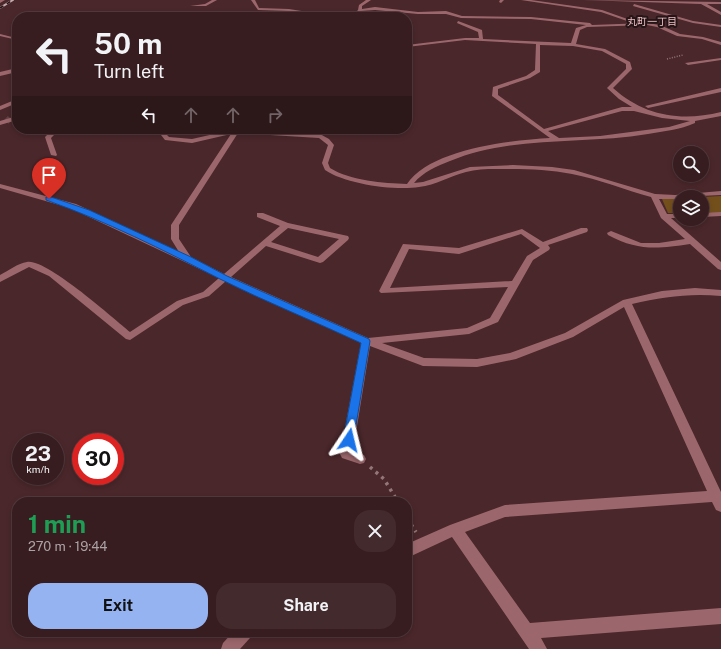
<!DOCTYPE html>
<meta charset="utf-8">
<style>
body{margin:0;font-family:"Public Sans","Noto Sans JP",sans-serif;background:#432a2d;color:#f1f3f6;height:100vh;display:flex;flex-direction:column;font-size:15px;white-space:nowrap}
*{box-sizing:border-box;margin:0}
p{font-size:13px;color:#aba2a5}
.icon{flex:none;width:22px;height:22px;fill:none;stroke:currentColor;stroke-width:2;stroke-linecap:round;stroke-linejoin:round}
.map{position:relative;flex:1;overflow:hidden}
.sheet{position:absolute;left:12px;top:497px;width:400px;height:140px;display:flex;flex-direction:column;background:#381d20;border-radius:16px;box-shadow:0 2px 6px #0003,0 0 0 1px #523b3e}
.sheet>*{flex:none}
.banner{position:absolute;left:12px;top:12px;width:400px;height:122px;border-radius:16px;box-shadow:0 2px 6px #0003,0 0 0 1px #523b3e;background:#381d20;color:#f1f3f6;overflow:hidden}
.tools{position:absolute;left:673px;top:146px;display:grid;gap:8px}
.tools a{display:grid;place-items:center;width:36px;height:36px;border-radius:50%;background:#381d20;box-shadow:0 2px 6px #0003,0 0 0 1px #523b3e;font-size:20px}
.speed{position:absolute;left:12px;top:433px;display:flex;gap:8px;font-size:20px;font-weight:700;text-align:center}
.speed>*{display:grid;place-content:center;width:52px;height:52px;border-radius:50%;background:#381d20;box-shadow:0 2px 6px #0003,0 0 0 1px #523b3e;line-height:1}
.speed small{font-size:10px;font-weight:400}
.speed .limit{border:6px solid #d22;background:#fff;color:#111}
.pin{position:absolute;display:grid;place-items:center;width:34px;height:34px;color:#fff;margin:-41px -17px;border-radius:50% 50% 50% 0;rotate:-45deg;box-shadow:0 0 4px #0007}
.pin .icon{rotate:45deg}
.me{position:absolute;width:44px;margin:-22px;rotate:10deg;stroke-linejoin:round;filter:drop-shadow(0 0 3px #0008)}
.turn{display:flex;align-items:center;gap:14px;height:84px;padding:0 16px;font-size:18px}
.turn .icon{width:52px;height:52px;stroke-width:2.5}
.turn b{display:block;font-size:28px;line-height:34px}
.lanes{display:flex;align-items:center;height:38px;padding:0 16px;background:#0003;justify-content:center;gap:20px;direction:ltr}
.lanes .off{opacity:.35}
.round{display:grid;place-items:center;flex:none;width:42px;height:42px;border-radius:16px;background:#432a2d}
.overview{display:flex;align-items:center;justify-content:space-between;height:68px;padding:0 16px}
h1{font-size:24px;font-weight:700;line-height:30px;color:#1e9e55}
.button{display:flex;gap:8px;margin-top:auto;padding:8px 16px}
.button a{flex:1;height:46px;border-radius:16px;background:#95b2f1;color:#111;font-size:16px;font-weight:700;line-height:46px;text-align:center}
.button a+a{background:#432a2d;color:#f1f3f6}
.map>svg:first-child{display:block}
</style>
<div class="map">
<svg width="721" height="649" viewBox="0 0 721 649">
<rect width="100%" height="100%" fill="#4a272b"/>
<g fill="#734f1c">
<polygon points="721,196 721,215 702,214 702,197"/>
<polygon points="680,198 680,213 668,213 662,199"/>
</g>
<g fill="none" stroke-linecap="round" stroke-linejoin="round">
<polyline stroke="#624044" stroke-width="5.5" stroke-dasharray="5.5 2.5" stroke-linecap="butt" points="6,118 12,123"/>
<polyline stroke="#947679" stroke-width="1" stroke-dasharray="1 1.5" stroke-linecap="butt" points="184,17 190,13"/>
<polyline stroke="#947679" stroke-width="1.5" stroke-dasharray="1 1.5" stroke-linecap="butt" points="667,59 683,55"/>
<g stroke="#947679" stroke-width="3.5" stroke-dasharray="3 4.5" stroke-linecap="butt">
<polyline points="370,467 384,479 398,502"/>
<polyline points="407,518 416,532"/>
</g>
<g fill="#9c676c" fill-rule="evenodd">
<polygon points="0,0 5,0 0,3"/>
<polygon points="212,0 217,0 206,6 190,6 205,4"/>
<path d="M251,0H255L259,8L289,9L314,13H355L358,10L359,5L366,0H371L362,6V9L375,7L418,12L446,11L462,16L531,17L590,23L592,25L647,23L660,25L680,34L703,37L721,42V45L702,39L677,36L657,27L647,25L587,27L580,30L576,44L605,49L630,62L632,69L613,88C644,116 681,122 721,112V116L695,121V123C680,130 664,131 648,134C582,145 512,135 450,161C437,166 423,172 414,183L423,182L470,167L513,165L552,167L574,170L655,194L675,195L721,191V195L680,197V199H659L667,214H680V218H671L721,262V270L718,269L690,244C657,249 638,251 608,235L607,233L611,231L641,243H659L685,239L661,218L651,197C625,190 599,179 572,174C552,170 531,169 511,169C496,169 480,168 466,172C450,176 436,185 419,187C395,191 345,184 325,170L322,163L328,145L319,138L238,133L179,225V239L191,257L224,274L280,226L257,217V213H263L288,223L348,236L349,238L348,240L323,262L320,263L266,246L231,277L368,338L467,328L490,318L508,287L381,293L379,291L403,244L459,248L522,229L543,242L581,228H587L588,230L587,232L548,245L550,248L549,250L533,260L498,322L469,334L382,343L424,358L477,359L510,353L565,333L623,300L662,291L695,288L721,290V296C689,293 663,297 632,304L721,492V512L716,510L712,502L505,517L465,532L530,623L721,608V624L541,638L547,649H529L452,537L407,558V544L450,525L505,505L707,491L624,307L573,337L516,359L477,367L423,366L370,346L353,451L364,455L366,459L364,463L360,464L342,458L340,454L361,343L226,281L209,296L183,305L130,340L126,339L49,276L29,267L0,282V275C8,271 18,263 27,262C46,258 114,319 130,332L177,301L203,292L219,278L70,208L0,188V184L76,204L179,252L171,239V225L231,134L192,143L165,140L161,135L165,129H171L167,135L169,137L192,139L236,129L320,134L329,139L334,145L328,163L330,168C351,181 383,183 407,184C430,149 512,140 550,138L492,96L493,87L526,76L535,70L536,44L465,40L407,47V45L465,38H479L478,32L457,23L458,21L482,30L483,39L571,43L576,28L586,25L531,19L461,18L446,14H418L375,10L361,11L356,17H352L353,15H314L289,11L258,10ZM540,45L573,46L602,51L626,64V69L607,88L619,99L632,107H622L544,129L498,95V89L530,78L540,72ZM622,111H634L662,118L690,121L669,127L600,136L559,138L548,131ZM288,228L339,239L318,257L271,242ZM521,234L540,248L527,256L512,281L390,288L409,249L459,254Z"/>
<polygon points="500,0 504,0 501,3 499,2"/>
<polygon points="521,0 531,0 602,10 633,21 630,22 601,12"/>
<polygon points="583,0 721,2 721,4 707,4 721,12 721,15 701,4"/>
<polygon points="634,4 693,21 721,25 721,27 693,23 633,6"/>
<polygon points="0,34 12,37 17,35 17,38 13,39 0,36"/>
<polygon points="721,58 721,60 688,65 685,63"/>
<polygon points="17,68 17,72 0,76 0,72"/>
<polygon points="721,88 721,92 648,108 645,106"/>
<polygon points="17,99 17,103 0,110 0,106"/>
<polygon points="17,116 17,120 0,125 0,121"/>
<polygon points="46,129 52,129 54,135 51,138 57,155 56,156 51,155 45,137 48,134"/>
<polygon points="721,212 721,216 702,217 702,213"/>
<polygon points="233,632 252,632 250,638 240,649 221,649 223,643"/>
</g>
<g stroke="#c5abad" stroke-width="2">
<polyline id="rail" points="0,8 13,0"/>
</g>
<use href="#rail" stroke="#251517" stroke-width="1.5" stroke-dasharray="4" stroke-linecap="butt"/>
</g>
<path fill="#1a73e8" stroke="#114b97" d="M46,197H51L89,210L191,257L227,276L369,339L370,341L353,443L349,444L345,443L343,440L361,343C314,321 266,302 220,279C163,250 106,221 46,200Z"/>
<g text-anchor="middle" stroke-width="4" stroke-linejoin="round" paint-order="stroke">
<g font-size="10" fill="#edbfc3" stroke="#251517">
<text x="652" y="25">丸町一丁目</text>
</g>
</g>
</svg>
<div class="tools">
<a><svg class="icon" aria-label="search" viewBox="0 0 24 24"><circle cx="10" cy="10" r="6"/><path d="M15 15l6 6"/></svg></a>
<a><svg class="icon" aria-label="layers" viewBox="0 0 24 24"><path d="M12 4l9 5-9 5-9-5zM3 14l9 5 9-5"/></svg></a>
</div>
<div class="speed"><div>23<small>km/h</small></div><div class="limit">30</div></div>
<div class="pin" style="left:49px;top:199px;background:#d93025"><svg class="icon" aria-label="arrive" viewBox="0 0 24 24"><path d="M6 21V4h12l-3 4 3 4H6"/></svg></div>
<svg class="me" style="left:349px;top:440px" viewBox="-20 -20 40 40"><path d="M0-17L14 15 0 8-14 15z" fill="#1a73e8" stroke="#fff" stroke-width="4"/></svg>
<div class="banner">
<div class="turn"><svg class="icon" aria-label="left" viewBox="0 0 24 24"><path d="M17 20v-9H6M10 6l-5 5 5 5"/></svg><div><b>50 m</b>Turn left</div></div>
<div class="lanes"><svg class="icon" aria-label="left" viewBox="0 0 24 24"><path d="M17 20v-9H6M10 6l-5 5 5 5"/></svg><svg class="icon off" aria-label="ahead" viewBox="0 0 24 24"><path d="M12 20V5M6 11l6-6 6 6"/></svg><svg class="icon off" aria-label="ahead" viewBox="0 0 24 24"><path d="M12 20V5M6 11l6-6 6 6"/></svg><svg class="icon off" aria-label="right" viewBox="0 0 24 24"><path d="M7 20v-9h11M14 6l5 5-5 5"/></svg></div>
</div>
<section class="sheet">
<div class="overview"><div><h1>1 min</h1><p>270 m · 19:44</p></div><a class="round"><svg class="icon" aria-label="close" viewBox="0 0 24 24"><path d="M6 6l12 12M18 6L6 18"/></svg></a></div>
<div class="button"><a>Exit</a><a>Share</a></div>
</section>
</div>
